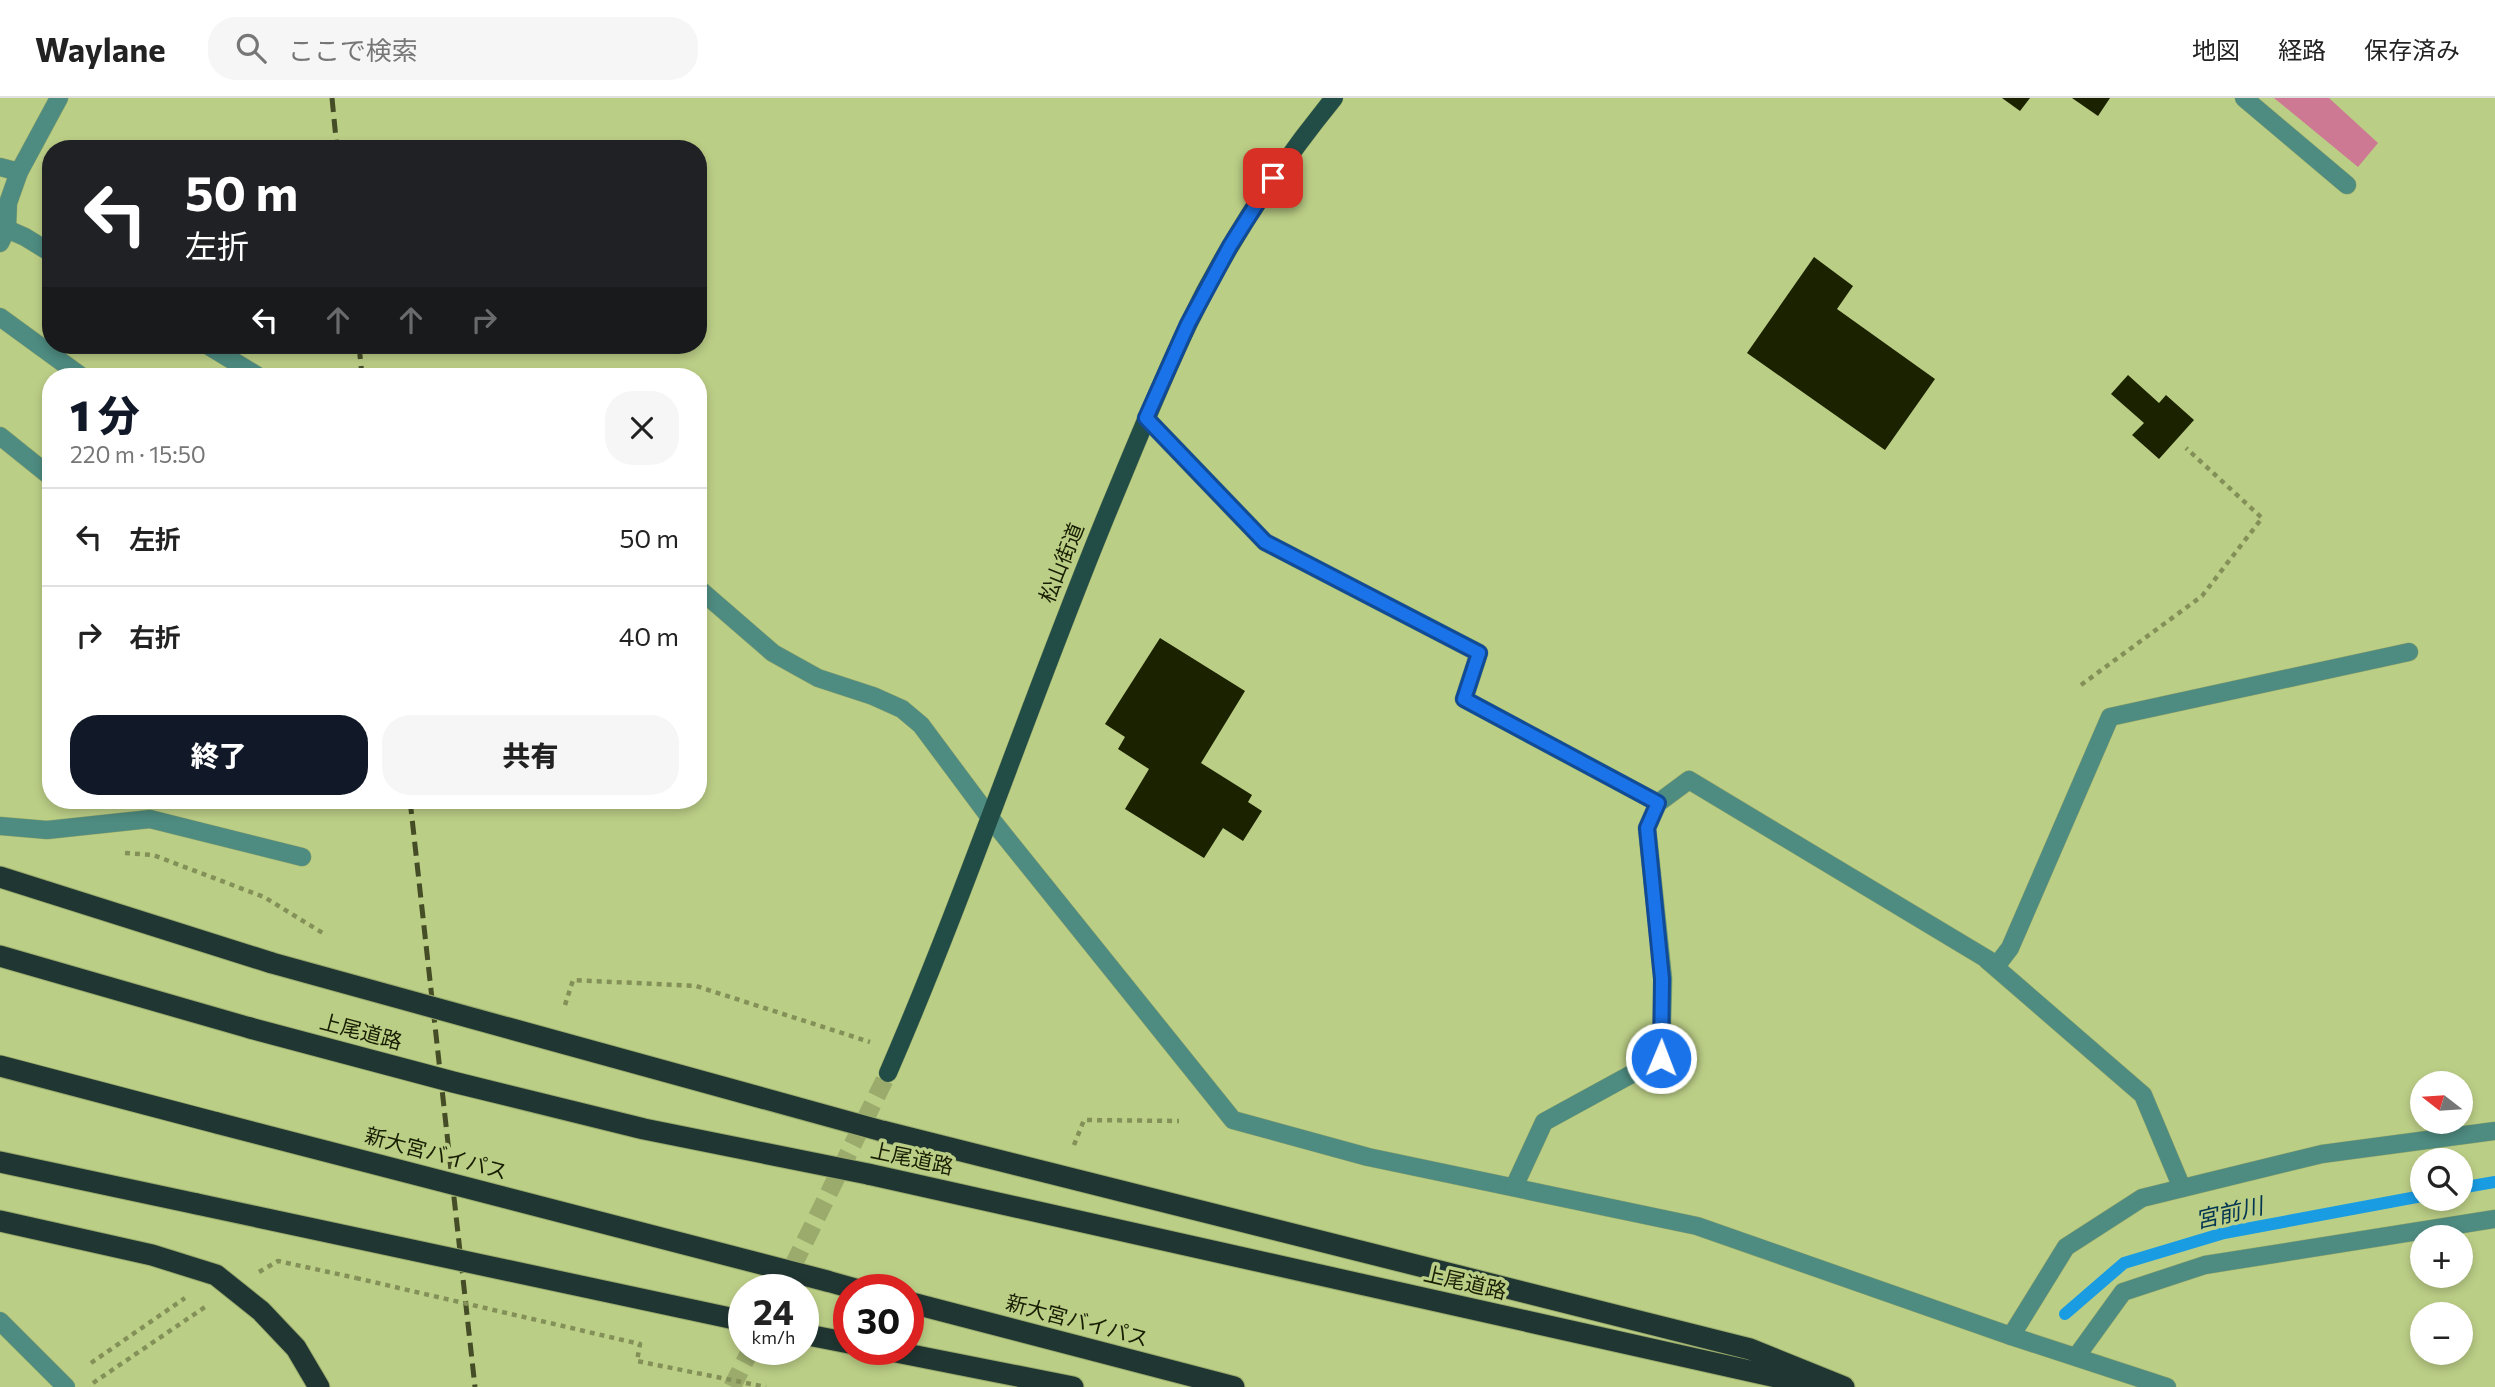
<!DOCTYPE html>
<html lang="ja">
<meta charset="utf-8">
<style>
body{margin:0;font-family:Commissioner,"Noto Sans JP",sans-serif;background:#f6f6f6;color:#222;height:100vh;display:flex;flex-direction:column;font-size:26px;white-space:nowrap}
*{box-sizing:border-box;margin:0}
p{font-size:23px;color:#767676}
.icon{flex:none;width:38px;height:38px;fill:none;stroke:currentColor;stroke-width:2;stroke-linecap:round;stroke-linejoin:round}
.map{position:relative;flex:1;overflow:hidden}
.panel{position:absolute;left:42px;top:270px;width:665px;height:441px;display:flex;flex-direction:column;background:#fff;border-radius:28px;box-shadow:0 4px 10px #0003}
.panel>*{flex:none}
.guide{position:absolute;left:42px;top:42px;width:665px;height:214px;border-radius:28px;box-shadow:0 4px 10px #0003;background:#202124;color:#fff;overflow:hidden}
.needle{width:46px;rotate:287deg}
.controls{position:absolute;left:2410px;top:973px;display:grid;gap:14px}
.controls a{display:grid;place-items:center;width:63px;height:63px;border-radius:50%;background:#fff;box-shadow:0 4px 10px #0003;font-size:35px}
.speed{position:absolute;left:728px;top:1176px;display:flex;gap:14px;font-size:35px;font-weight:700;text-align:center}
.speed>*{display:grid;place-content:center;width:91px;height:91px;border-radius:50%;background:#fff;box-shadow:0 4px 10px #0003;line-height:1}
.speed small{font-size:18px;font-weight:400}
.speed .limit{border:10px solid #d22;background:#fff;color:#111}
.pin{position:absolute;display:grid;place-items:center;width:60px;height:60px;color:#fff;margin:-30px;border-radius:14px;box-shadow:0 4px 10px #0006}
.me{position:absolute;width:77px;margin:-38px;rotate:1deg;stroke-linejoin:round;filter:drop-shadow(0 0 5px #0008)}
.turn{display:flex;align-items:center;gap:24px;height:147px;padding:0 28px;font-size:32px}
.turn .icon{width:91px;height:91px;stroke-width:2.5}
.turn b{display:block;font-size:49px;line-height:60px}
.lanes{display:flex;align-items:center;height:66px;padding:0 28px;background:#0003;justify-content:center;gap:35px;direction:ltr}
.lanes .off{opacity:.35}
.round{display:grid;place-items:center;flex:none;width:74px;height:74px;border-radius:28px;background:#f6f6f6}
.summary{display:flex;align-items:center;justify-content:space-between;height:119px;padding:0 28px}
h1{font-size:42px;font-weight:800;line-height:52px;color:#111827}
.primary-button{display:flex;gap:14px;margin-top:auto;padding:14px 28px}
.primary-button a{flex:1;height:80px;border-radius:28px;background:#111827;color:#fff;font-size:28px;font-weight:800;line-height:80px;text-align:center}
.primary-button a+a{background:#f6f6f6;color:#222}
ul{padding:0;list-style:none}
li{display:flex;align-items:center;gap:21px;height:98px;padding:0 28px;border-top:2px solid #e0e0e0}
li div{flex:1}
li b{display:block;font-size:26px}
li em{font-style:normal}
header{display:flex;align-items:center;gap:42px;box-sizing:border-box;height:98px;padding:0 35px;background:#fff;border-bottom:2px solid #e0e0e0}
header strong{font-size:33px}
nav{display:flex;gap:38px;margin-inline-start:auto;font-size:24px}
.search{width:490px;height:63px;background:#f6f6f6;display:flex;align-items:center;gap:18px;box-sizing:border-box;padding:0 24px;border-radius:28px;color:#767676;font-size:26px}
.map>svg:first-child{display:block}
</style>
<header>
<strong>Waylane</strong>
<div class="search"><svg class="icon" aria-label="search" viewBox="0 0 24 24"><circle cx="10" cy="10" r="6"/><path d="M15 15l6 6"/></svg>ここで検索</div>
<nav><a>地図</a><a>経路</a><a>保存済み</a></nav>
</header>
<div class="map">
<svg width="2495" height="1289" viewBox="0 0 2495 1289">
<rect width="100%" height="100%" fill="#bbce86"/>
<polygon fill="#cd7993" points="2274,0 2329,0 2378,45 2358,69"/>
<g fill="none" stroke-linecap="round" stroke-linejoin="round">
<g stroke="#1a9ce3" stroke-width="12">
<polyline points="2460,1090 2495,1084"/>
<polyline points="2065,1216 2124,1165 2224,1135 2422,1098"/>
</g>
</g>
<g fill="#1b2200">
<polygon points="2002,0 2030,0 2020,13"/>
<polygon points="2072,0 2110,0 2098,18"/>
<polygon points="1814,159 1853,188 1837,211 1935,281 1885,352 1747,255"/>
<polygon points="2128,277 2159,305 2166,297 2194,322 2159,361 2132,337 2144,325 2111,296"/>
<polygon points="1160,540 1245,593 1201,665 1252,697 1248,704 1262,713 1243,743 1223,730 1204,760 1125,711 1149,671 1118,651 1125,639 1105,626"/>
</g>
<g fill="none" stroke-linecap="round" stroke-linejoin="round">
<g stroke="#9aab6c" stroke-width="18" stroke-dasharray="18 9" stroke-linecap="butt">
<polyline points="781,1192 888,975"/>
<polyline points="732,1289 751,1251"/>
</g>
<g stroke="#9aab6c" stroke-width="19">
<g id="minor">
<polyline points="2244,0 2347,87"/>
<polyline points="0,69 19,74"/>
<polyline points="7,131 25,139 51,155"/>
<polyline points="0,145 7,131 8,105 19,74 59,0"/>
<polyline points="0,219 81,278"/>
<polyline points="207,247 258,278"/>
<polyline points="1146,320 1265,444 1479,555 1464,601 1658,705"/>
<polyline points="0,338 51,379"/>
<polyline points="698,490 773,555 818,580 873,598 902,611 921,627 991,721 1233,1022 1368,1059 1697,1128 2011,1238 2167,1289"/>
<polyline points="0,728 47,732 150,721 302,759"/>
<polyline points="1987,862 2143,997 2182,1090"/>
<polyline points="1514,1089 1544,1024 1661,960 1663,881 1647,730 1658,705 1689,682 1997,867 2010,850 2110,619 2409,554"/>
<polyline points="0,1223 66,1289"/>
<polyline points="2011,1238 2066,1149 2142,1100 2322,1056 2495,1033"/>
<polyline points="2076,1259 2123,1194 2205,1167 2495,1121"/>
</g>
</g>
<g stroke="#9aab6c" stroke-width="19">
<path id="major" d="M888,975C969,788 1033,594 1111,406C1136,346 1160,286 1188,227C1227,146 1277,70 1334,0"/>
</g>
<g stroke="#9aab6c" stroke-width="23">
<g id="highway">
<polyline points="0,779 272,865"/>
<polyline points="0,858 250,930"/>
<polyline points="0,968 217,1025"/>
<polyline points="882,1033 1750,1251 1844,1289"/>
<polyline points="0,1064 197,1106"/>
<polyline points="868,1076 1812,1287"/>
<polyline points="0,1123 152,1157 216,1177 261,1213 296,1250 319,1289"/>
<polyline points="827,1183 859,1192"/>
<polyline points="908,1204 1234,1289"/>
<polyline points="803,1236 849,1245"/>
<polyline points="881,1251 1073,1289"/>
</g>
</g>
<g stroke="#839158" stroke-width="4.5" stroke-dasharray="5 5" stroke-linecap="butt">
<polyline points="2081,587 2202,498 2262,420 2186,350"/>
<polyline points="125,755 153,757 264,799 326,837"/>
<polyline points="565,907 573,882 696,888 870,944"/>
<polyline points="1074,1047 1084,1022 1179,1023"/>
<polyline points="259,1174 278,1163 356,1180"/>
<polyline points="91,1265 185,1200"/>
<polyline points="93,1285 208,1207"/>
</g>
<use href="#minor" stroke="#4e8b80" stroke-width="18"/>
<use href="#major" stroke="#224d46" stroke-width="18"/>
<use href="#highway" stroke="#203632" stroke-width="21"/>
<g stroke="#444d26" stroke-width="5" stroke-dasharray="14 7" stroke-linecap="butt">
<polyline points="332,0 337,51"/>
<polyline points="359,247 362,278"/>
<polyline points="410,702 475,1289"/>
</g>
<g stroke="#9aab6c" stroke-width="23" stroke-linecap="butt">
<g id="highway-bridge">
<polyline points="272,865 882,1033"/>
<polyline points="250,930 453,984 644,1031 868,1076"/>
<polyline points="217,1025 827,1183"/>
<polyline points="197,1106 744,1223"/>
</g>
</g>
<polyline stroke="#839158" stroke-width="4.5" stroke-dasharray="5 5" stroke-linecap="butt" points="356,1180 640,1246 637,1263 766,1289"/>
<use href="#highway-bridge" stroke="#203632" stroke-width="21"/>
</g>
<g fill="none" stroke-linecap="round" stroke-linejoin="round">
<g stroke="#114b97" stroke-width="18">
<polyline id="route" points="1273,80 1230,148 1188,226 1146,320 1265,444 1479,555 1464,601 1658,705 1647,730 1662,881 1661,960"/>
</g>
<use href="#route" stroke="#1a73e8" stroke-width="12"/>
</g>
<g text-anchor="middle" stroke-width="7" stroke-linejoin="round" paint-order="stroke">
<g font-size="21" fill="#181e02" stroke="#bbce86">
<text transform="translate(1062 465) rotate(-68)" y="7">松山街道</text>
<text transform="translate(361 934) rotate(15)" y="7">上尾道路</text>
<text transform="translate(436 1056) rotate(15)" y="7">新大宮バイパス</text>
<text transform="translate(912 1061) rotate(12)" y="7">上尾道路</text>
<text transform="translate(1465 1185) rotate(13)" y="7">上尾道路</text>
<text transform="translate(1077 1223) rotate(15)" y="7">新大宮バイパス</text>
</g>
<g font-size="23" font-style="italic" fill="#023551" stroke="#bbce86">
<text transform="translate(2229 1115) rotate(-13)" y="8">宮前川</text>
</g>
</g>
</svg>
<div class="controls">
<a><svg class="needle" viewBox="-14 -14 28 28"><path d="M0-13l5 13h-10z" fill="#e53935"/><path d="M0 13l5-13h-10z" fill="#767676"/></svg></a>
<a><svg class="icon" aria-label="search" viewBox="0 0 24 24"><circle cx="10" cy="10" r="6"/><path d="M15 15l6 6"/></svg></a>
<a>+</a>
<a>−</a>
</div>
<div class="speed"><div>24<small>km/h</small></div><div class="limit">30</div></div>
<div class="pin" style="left:1273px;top:80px;background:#d93025"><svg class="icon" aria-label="arrive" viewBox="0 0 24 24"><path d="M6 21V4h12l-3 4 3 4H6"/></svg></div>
<svg class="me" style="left:1661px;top:960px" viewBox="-20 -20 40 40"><circle r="17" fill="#1a73e8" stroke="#fff" stroke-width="3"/><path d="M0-11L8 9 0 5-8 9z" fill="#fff"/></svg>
<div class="guide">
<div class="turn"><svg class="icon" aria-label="left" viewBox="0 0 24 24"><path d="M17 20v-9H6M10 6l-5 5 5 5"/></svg><div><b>50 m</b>左折</div></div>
<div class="lanes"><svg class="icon" aria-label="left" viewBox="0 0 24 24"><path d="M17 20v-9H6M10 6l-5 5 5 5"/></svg><svg class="icon off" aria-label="ahead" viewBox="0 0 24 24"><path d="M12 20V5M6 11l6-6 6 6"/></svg><svg class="icon off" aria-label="ahead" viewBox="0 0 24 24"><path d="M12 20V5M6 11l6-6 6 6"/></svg><svg class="icon off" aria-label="right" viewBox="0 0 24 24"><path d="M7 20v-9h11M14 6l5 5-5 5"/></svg></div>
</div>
<section class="panel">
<div class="summary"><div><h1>1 分</h1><p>220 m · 15:50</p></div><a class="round"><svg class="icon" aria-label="close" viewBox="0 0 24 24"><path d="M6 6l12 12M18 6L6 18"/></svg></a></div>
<ul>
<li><svg class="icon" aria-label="left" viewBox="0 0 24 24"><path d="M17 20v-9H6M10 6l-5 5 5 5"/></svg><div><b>左折</b></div><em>50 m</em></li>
<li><svg class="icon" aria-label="right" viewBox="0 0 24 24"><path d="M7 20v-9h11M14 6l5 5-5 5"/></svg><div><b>右折</b></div><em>40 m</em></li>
</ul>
<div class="primary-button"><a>終了</a><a>共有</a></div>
</section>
</div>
